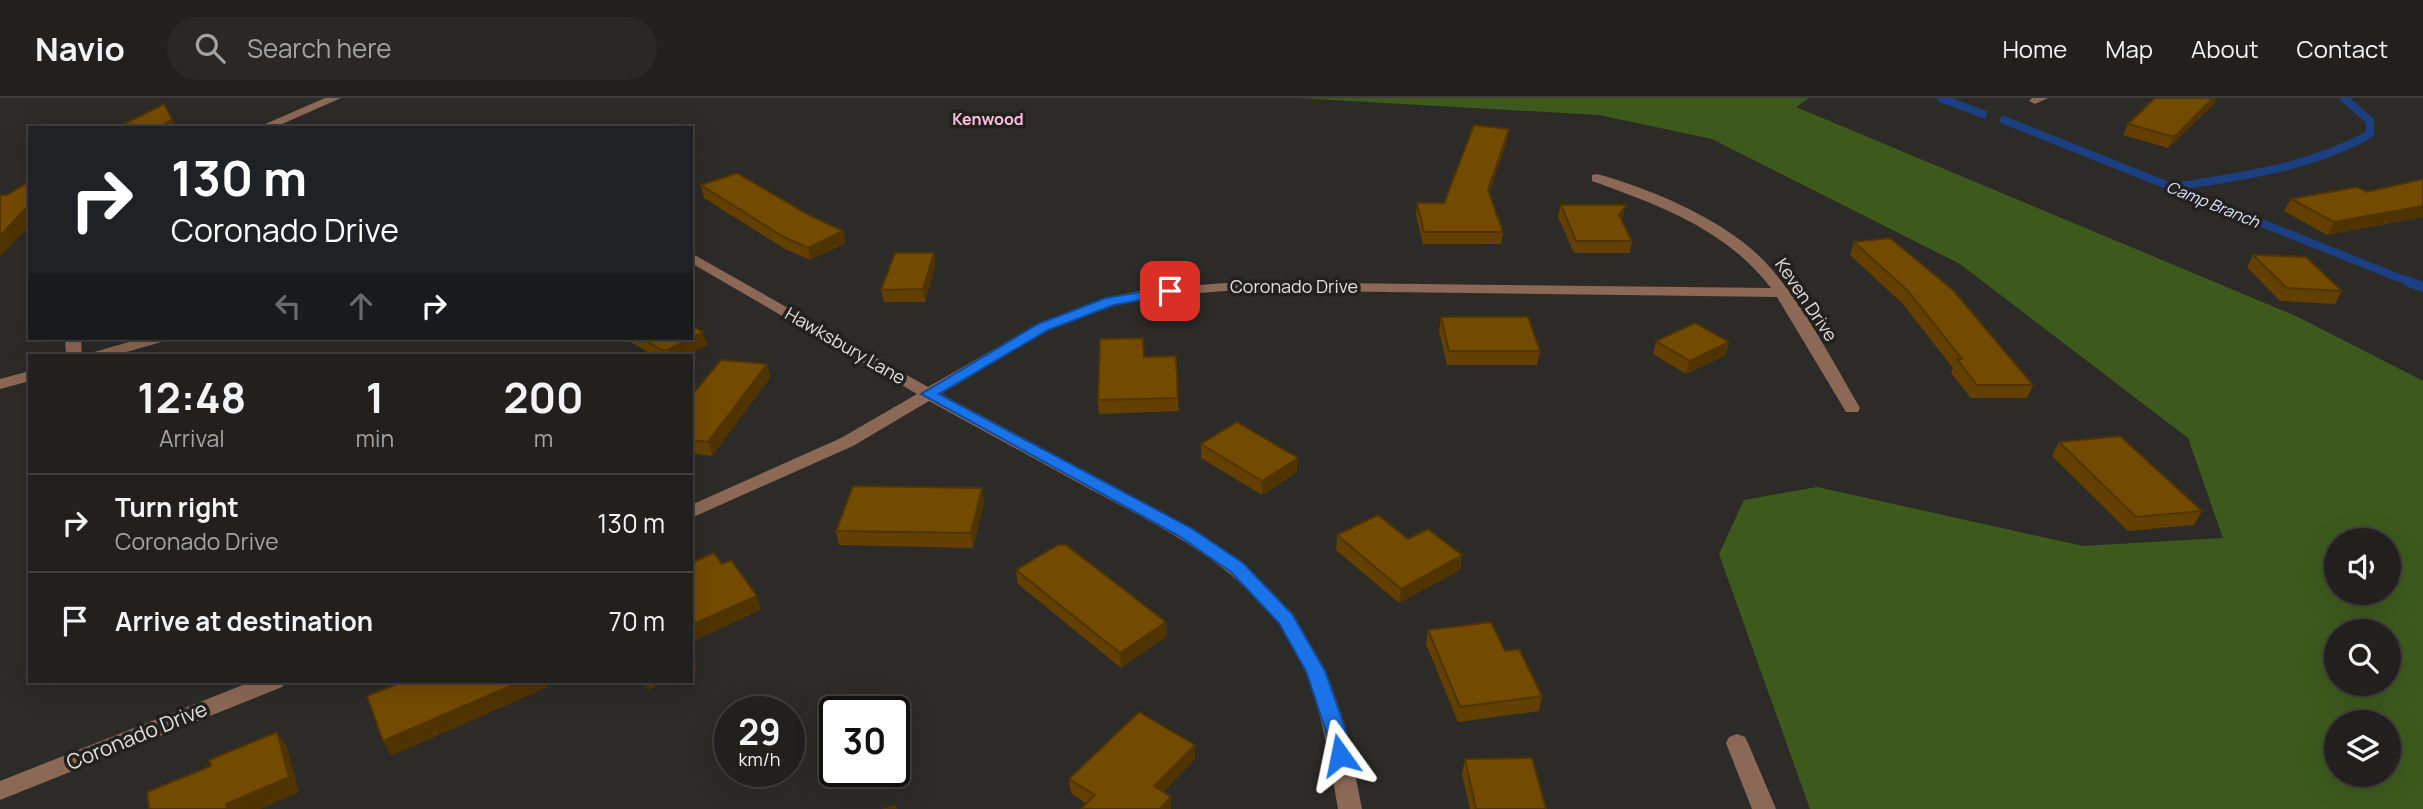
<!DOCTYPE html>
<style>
body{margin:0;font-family:Manrope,sans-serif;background:#2a2827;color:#f1f3f6;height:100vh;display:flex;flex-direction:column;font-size:26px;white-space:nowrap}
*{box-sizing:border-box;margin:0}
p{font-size:23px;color:#a2a3a4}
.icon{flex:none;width:38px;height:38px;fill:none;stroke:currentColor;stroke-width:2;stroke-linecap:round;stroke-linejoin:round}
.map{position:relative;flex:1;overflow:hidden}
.details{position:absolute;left:28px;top:256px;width:665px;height:329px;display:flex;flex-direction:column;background:#22201e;border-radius:0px;box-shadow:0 7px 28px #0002,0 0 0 2px #3f3e3c}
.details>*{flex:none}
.banner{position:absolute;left:28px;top:28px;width:665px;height:214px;border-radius:0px;box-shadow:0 7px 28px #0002,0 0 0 2px #3f3e3c;background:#202124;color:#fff;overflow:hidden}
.controls{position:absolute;left:2324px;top:430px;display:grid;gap:14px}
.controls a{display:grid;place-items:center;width:77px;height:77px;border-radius:50%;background:#22201e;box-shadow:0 7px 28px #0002,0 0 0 2px #3f3e3c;font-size:35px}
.speed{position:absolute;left:714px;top:598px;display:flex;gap:14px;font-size:35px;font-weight:700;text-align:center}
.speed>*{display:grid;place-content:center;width:91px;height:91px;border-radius:50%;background:#22201e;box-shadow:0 7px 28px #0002,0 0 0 2px #3f3e3c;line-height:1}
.speed small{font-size:18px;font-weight:400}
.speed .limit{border:4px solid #111;border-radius:10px;background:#fff;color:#111}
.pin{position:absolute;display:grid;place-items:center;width:60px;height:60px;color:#fff;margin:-30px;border-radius:14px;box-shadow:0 4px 10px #0006}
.me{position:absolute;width:77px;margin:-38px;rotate:348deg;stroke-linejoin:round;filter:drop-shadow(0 0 5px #0008)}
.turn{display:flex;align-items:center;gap:24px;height:147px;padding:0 28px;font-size:32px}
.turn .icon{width:91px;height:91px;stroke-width:2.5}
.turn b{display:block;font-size:49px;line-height:60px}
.lanes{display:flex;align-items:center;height:66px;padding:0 28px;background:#0003;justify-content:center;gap:35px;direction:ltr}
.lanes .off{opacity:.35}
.eta{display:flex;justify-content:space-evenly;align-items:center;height:119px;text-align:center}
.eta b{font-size:42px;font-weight:700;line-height:49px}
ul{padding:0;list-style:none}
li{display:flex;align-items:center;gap:21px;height:98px;padding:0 28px;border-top:2px solid #3f3e3c}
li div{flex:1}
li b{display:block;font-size:26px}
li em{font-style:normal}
header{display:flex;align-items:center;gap:42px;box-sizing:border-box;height:98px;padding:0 35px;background:#22201e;border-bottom:2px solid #3f3e3c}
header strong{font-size:33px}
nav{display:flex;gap:38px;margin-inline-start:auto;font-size:24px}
.search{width:490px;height:63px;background:#2a2827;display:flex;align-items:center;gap:18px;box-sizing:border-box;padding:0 24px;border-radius:38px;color:#a2a3a4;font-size:26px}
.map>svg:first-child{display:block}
</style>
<header>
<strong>Navio</strong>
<div class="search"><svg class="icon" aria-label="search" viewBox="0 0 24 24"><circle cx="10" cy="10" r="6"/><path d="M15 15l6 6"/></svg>Search here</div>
<nav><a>Home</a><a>Map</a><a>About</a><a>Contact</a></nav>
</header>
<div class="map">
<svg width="2423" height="711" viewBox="0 0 2423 711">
<rect width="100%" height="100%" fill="#2d2b28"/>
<path fill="#3d5a1c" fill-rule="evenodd" d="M1298,0H1809L1796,9L2296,218L2423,283V711H1810L1719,456L1744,402L1817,389L2083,448L2223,440L2188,340L1960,166L1712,41L1599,17ZM2336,443H2389V495H2336ZM2336,534H2389V586H2336ZM2336,625H2389V677H2336Z"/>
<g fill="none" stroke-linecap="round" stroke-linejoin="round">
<g stroke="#1c3f81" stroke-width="8">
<polyline points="1941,0 1983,16"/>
<polyline points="2004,22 2412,185"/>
<path d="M2174,89C2242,78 2309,70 2370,36V23L2344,0"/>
</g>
<polyline stroke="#1c3f81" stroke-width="10" points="2407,183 2423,189"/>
<g fill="#8c6856" fill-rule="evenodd">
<polygon points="325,0 341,0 273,30 256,30"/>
<polygon points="2032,0 2048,0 2035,6 2029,3"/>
<path d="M1597,76C1652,91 1728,123 1767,166C1805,208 1831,261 1860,310L1858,314H1846L1777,199L1239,192L1148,199L1115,207L1048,232L941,296L1192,430L1244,465L1293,516L1326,573L1346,630L1362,711H1338C1327,648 1318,577 1278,525C1229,461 1157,427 1088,390C1035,361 982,332 929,303L853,348L691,420V407L841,340L917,296L691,165V155L928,289L1038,226L1106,200L1148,191L1239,184L1771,190C1727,132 1659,107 1592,83V77Z"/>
<polygon points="65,240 81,240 82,257 66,257"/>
<polygon points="143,240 167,240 165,243 116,257 92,257 94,254"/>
<polygon points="30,273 30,283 0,291 0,281"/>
<polygon points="253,583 285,583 282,589 0,702 0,683"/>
<polygon points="1737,636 1745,639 1748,645 1776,711 1752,711 1726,645 1729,639"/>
</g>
</g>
<g fill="#634000">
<polygon points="2155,0 2216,0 2214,6 2168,50 2123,37 2128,26"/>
<polygon points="1507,43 1489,95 1503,134 1501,146 1423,146 1416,117 1417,105 1444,105"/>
<polygon points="2423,81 2423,119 2327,137 2284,113 2291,101 2367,94"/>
<polygon points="701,87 809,117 843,133 846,145 810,162 785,151 704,100"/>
<polygon points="1561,107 1623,119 1622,122 1632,143 1630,155 1574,155 1558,119"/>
<polygon points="1854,144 2033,287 2027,300 1971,300 1951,275 1953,270 1903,206 1850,157"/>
<polygon points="934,155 935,168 925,204 884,204 881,192"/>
<polygon points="2253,157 2342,193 2335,206 2280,203 2247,169"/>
<polygon points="1441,219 1540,253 1537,267 1447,267 1439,233"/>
<polygon points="693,224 695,230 707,247 687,257 653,257 627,242 627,240 691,240"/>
<polygon points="1656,243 1726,257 1686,276 1653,256"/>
<polygon points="1144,259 1178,300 1179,313 1099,316 1098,302"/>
<polygon points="767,266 770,280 712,358 691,355 691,298"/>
<polygon points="2059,344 2202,413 2194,427 2128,433 2052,358"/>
<polygon points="1201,346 1297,374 1262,397 1201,360"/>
<polygon points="982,390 984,404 973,450 839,447 836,433"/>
<polygon points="1337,437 1408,441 1462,457 1460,472 1399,505 1336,452"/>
<polygon points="1016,472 1166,524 1167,538 1121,570 1018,486"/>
<polygon points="1428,532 1505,553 1542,598 1539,613 1458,624 1426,546"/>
<polygon points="1195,661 1163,694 1171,699 1171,711 1081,711 1086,706 1071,695 1069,681"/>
<polygon points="1465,661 1546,711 1470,711 1462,676"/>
</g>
<g fill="#503400">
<polygon points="2212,0 2216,0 2214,6 2168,50 2174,39"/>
<polygon points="172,21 177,30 159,30"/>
<polygon points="1509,31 1507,43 1486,104 1488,92"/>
<polygon points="1626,107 1623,119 1617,129 1619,117"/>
<polygon points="2423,108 2423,119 2327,137 2334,124"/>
<polygon points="27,109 30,114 30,127 0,159 0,138"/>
<polygon points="843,133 846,145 810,162 808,150"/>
<polygon points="934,155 935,168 925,204 923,191"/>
<polygon points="703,234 707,247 687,257 670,257 668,252"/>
<polygon points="1729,244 1726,257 1686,276 1690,263"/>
<polygon points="767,266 770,280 712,358 708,344"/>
<polygon points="1298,360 1297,374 1262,397 1262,383"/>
<polygon points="982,390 984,404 973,450 971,435"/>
<polygon points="1462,457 1460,472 1399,505 1401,491"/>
<polygon points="757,498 761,512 691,544 691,527"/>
<polygon points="1166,524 1167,538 1121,570 1120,555"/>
<polygon points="691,554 697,569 691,571"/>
<polygon points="68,583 81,583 70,586"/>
<polygon points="522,583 545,583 548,589 391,658 383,643"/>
<polygon points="644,583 667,583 648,592"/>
<polygon points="277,634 287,649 299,694 260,711 227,711 226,706"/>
<polygon points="1195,647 1195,661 1155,703 1154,688"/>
<polygon points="1171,699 1171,711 1159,711"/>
</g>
<g fill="#734b00" stroke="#503400" stroke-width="2">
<polygon points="2155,0 2213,0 2174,39 2128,26"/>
<polygon points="164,6 172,21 159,30 116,30"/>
<polygon points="1474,27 1509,31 1488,92 1503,134 1424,134 1417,105 1444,105"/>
<polygon points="737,75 809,117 843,133 808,150 782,138 701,87"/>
<polygon points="2423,81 2423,108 2334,124 2291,101 2357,89 2367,94"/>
<polygon points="30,83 30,109 27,109 0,138 0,97 7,97"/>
<polygon points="1561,107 1626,107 1619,117 1632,143 1576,143"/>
<polygon points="1890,140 1953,192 2033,287 1977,287 1957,261 1962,261 1908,193 1854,144"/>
<polygon points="895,155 934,155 923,191 881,192"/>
<polygon points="2253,157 2306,159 2342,193 2287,190"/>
<polygon points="1441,219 1528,219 1540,253 1449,253"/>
<polygon points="1695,225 1729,244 1690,263 1656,243"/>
<polygon points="691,227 703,234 668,252 661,252 642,240 691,240"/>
<polygon points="1143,240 1144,259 1176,258 1178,300 1098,302 1100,241"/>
<polygon points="721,262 767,266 708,344 691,342 691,298"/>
<polygon points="1237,324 1298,360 1262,383 1201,346"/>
<polygon points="2120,338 2202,413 2136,419 2059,344"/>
<polygon points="853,388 982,390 971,435 836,433"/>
<polygon points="1378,417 1408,441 1428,431 1462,457 1401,491 1337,437"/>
<polygon points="1058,447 1066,447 1166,524 1120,555 1016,472"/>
<polygon points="714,455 722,466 731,462 757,498 691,527 691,465"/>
<polygon points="1491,524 1505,553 1519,551 1542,598 1460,609 1428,532"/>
<polygon points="405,583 522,583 383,643 367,598"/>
<polygon points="1139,614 1195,647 1154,688 1171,699 1159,711 1081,711 1095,697 1069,681"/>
<polygon points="277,634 289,679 226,706 227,711 149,711 147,694 211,668 209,662"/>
<polygon points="1532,660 1546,711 1476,711 1465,661"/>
<polygon points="895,708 896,711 883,711"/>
</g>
<polygon fill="#1a73e8" stroke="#114b97" stroke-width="2" points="1170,189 1175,190 1175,196 1114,207 1048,232 939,296 1191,430 1243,465 1292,516 1325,573 1345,630 1351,657 1348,663 1340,665 1333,663 1325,630 1306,573 1279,525 1231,474 1179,438 921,296 1038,226 1106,200"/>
<g text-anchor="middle" stroke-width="7" stroke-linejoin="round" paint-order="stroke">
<g font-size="16" font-weight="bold" fill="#fcbfdf" stroke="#23211e">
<text x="988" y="27">Kenwood</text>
</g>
<g font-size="16" font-style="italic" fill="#dae5f9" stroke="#23211e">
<text transform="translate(2213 106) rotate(22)" y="6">Camp Branch</text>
</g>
<g font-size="18" fill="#e0dedc" stroke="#23211e">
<text x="1294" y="195">Coronado Drive</text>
<text transform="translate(1806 202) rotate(56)" y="6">Keven Drive</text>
<text transform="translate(845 248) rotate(30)" y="6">Hawksbury Lane</text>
</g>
<g font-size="21" fill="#e0dedc" stroke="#23211e">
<text transform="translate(137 638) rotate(-22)" y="7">Coronado Drive</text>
</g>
</g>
</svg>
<div class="controls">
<a><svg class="icon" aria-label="sound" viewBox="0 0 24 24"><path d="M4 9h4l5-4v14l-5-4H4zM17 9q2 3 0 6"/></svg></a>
<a><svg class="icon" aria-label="search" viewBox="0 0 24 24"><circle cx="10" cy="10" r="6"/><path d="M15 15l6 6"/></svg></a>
<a><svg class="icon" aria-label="layers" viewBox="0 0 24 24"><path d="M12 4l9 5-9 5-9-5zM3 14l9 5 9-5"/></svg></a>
</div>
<div class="speed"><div>29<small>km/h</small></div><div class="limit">30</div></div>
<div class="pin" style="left:1170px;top:193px;background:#d93025"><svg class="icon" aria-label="arrive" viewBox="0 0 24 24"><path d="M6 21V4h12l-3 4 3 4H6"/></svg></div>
<svg class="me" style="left:1340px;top:657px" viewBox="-20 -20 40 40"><path d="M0-17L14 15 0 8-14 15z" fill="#1a73e8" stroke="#fff" stroke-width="4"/></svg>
<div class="banner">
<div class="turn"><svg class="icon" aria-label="right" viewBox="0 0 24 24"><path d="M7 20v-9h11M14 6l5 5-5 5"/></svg><div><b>130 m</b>Coronado Drive</div></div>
<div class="lanes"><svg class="icon off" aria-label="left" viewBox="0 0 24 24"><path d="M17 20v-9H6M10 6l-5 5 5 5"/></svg><svg class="icon off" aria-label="ahead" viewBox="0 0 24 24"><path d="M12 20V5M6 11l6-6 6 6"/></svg><svg class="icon" aria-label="right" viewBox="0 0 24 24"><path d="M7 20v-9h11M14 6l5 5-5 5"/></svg></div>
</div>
<section class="details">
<div class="eta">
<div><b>12:48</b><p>Arrival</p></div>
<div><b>1</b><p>min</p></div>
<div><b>200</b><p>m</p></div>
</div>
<ul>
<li><svg class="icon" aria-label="right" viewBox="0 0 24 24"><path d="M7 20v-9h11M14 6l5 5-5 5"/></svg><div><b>Turn right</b><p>Coronado Drive</p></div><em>130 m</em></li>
<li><svg class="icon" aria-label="arrive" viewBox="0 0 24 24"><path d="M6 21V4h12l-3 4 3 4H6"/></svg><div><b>Arrive at destination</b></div><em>70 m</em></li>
</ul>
</section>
</div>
